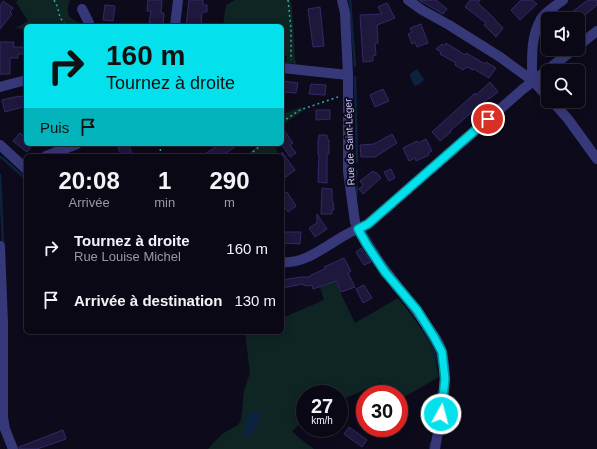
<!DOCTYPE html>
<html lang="fr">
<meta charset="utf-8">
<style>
body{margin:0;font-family:Helvetica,sans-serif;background:#13111d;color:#f1f3f6;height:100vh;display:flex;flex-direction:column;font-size:15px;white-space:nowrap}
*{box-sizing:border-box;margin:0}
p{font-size:13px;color:#999aa0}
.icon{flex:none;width:22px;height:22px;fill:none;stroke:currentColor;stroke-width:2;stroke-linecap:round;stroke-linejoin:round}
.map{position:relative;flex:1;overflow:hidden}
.details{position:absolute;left:24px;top:154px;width:260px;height:180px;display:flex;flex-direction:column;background:#0a0814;border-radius:6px;box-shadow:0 2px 10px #0003,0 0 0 1px #2a2934}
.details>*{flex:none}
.top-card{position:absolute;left:24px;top:24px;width:260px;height:122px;border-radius:6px;box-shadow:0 2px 10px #0003,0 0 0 1px #2a2934;background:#04e1ec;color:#111;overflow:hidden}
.controls{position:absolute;left:541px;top:12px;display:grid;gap:8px}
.controls a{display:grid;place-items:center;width:44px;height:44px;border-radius:6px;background:#0a0814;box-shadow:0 2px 10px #0003,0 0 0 1px #2a2934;font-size:20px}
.speed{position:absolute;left:296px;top:385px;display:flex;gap:8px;font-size:20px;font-weight:700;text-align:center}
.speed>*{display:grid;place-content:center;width:52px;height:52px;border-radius:50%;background:#0a0814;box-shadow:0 2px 10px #0003,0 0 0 1px #2a2934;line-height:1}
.speed small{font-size:10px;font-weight:400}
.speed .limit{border:6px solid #d22;background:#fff;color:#111}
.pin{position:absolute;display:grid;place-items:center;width:34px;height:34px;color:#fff;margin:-17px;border:2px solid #fff;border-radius:50%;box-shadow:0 1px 4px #0007}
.me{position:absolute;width:44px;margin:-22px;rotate:7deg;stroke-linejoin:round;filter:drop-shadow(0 0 3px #0008)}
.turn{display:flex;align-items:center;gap:14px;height:84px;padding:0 16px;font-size:18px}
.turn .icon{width:52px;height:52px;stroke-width:2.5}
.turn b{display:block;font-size:28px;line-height:34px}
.then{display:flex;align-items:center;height:38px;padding:0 16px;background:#0003;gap:8px;font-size:15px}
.eta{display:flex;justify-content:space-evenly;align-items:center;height:68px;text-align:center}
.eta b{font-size:24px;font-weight:700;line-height:28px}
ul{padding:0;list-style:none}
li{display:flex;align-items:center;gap:12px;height:52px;padding:0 16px}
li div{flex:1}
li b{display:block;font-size:15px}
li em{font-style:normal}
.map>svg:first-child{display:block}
</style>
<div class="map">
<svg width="597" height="449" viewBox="0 0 597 449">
<rect width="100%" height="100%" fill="#0d0b1b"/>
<g fill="#0e2523">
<path d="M18,0H70C66,9 66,17 76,21C80,23 82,23 85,26H26V29L15,28L28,21L16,2Z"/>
<polygon points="235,0 290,0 292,7 295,60 297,64 286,63 287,56 282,55 282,26 223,26 226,5"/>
<polygon points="302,107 303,111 282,125 282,114"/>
<polygon points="258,144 273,144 278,152 272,156 253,156 250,152 258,146"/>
<path d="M333,277L355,323L398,298C410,313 423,329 431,347C435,356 437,367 439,377L399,400V394H387L380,383L339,401V394H305V420L292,431L302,440L314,449H208L222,434L238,425L241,420L244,391L250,373L245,332H282V318L324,300L320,287L325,285Z"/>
</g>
<g fill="#0c223e">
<path d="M417,69L424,79C423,82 418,85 415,86L414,85L410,76V74Z"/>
<path d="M256,411L261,415C260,422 253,435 248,438L244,436C244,428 245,418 251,412Z"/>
</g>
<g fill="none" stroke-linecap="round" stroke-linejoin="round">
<g stroke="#0c223e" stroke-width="2.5">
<polyline points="350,0 355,66"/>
<polyline points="355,77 357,162"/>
<polyline points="0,158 1,157 26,179"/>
<polyline points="0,175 3,244"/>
<polyline points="356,178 357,171"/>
<polyline points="356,198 357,187"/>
<polyline points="366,232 378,252"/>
<polyline points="423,329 432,345 439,365"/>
<polyline points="432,432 439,391"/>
<polyline points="430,449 431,443"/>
</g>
</g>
<g fill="#1d183c" stroke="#332a67">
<polygon points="148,0 162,0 161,13 164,13 163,25 149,23 151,11 147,11"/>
<polygon points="189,0 203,0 203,5 207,5 207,12 202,12 201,26 186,26"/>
<polygon points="419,0 436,0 447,9 443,14"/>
<polygon points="470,0 480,0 478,3 495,19 495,20 503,28 496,37 484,25 486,23 465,7"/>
<polygon points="521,0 532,0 537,4 520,20 511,10"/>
<polygon points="588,0 597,0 597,5 580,19 573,19 569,14"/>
<polygon points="3,1 13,8 10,12 12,14 0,29 0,6"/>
<polygon points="387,3 395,18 377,25 378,43 375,43 376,55 373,56 373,61 363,62 360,15 382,14 378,7"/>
<polygon points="105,5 115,6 113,21 103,20"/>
<polygon points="320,7 324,46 313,47 308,9"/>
<polygon points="421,24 428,43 417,47 415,42 412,44 408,34 412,32 410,28"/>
<polygon points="0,42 14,42 13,47 24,47 24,54 18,54 18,58 10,58 10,74 0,74"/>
<polygon points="446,43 465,55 466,53 485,64 486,62 496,68 489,78 474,69 473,70 467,67 463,70 455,65 456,63 440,54 441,52 436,49 442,44 445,46"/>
<polygon points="283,81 298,83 296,93 282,92"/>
<polygon points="490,82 498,92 489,99 489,98 472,112 450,131 451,132 440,141 432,132 463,104 475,93 476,95"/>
<polygon points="311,84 326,85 325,95 309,94"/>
<polygon points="383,89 389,101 375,107 370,95"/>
<polygon points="19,96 19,97 23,96 26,106 5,112 2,100"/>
<polygon points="316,110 330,110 330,119 316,120"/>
<polygon points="282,127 293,143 290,145 296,153 290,157 282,145"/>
<polygon points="20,133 26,138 26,144 33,144 27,152 13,141"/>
<polygon points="392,134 397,143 375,157 361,157 360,145 374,144"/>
<polygon points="319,135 327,135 327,139 329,140 329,154 327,154 327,183 318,182 319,154 318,154 318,139 319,139"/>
<polygon points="426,139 432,151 428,153 429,155 416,161 415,158 409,161 403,148 417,141 418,143"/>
<polygon points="128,144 133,156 122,156 118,148"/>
<polygon points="220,144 239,144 222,156 202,156"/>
<polygon points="282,152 295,170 286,177 282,171"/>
<polygon points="391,169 395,178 389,181 384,172"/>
<polygon points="373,171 375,173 376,172 381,178 363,194 359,189 363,185 360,181"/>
<polygon points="322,188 332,189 332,202 333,202 334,210 332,210 332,214 321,214"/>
<polygon points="287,192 296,206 288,212 282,203 282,195"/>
<polygon points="317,214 327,229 315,237 309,228 317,223"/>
<polygon points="282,232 301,232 300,244 282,243"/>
<polygon points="361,248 371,262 364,265 356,252"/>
<polygon points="344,258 351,271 348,273 355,287 341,292 336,281 313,289 312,285 309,286 303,285 303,284 282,288 282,280 301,277 310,277 311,275 325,269 324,267"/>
<polygon points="364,285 372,298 363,303 356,289"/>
<polygon points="349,427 367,440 362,447 344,434"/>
<polygon points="63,430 66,439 37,449 19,449 19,447"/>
</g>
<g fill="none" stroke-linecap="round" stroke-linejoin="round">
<g stroke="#2eaa9c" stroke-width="1.5" stroke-dasharray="2 3" stroke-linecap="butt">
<path d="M54,0C61,11 56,16 67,26"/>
<polyline points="288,0 291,29 291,60"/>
<polyline points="282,122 300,110 338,97"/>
<polyline points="161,144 160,154 161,156"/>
<path d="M250,156C252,150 259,149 261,144"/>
</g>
<g stroke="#373879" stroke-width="10">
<path d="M342,0L345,13L348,75V171L355,222C359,233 366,243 373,253C390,279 411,301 427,326C433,334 440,343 442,353C449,383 440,419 435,449"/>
<polyline points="408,0 422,10 449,25 500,57 533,81 548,97"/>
<polyline points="82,9 89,23 89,26"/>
<polyline points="175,26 178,0"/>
<polyline points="578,46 597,31"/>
<polyline points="282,68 348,75"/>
<path d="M533,81L532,75C532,56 531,36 541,19C546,11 556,6 563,0"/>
<polyline points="0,87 26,80"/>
<polyline points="552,101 568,119 597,159"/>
<polyline points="0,145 26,169"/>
<polyline points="46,156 77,144"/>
<polyline points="0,246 3,324 3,417 5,429 13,449"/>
<path d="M282,262C306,265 330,242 351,232C357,229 363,227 368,224L523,89L574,49"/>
</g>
</g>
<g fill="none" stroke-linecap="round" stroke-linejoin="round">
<g stroke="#039299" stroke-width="10">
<polyline id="route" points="441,414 445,379 442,352 434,337 417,310 385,272 367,245 358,229 368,224 488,119"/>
</g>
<use href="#route" stroke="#04e1ec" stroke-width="7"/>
</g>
<g text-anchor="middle" stroke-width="4" stroke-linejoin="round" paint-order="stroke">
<g font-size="10" fill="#c9c6fe" stroke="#0d0b1b">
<text transform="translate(349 142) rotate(-92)" y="4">Rue de Saint-Léger</text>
</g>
</g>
</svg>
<div class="controls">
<a><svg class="icon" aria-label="sound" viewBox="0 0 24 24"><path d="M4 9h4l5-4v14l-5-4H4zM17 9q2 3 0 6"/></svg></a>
<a><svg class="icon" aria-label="search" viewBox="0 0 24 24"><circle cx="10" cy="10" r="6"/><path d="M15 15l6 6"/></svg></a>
</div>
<div class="speed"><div>27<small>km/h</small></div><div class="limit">30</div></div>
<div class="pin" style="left:488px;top:119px;background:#d93025"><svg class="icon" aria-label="arrive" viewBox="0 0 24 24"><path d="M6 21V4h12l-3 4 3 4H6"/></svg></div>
<svg class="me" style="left:441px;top:414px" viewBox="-20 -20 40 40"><circle r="17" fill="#04e1ec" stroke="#fff" stroke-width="3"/><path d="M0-11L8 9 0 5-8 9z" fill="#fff"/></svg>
<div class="top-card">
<div class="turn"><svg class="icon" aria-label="right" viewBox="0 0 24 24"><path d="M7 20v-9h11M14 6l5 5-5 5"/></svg><div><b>160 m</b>Tournez à droite</div></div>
<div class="then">Puis<svg class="icon" aria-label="arrive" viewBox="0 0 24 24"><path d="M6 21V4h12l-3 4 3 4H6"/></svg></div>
</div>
<section class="details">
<div class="eta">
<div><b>20:08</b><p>Arrivée</p></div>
<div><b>1</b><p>min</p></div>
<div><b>290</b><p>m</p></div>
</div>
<ul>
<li><svg class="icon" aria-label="right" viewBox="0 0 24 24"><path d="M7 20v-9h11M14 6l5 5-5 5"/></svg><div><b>Tournez à droite</b><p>Rue Louise Michel</p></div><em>160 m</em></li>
<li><svg class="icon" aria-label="arrive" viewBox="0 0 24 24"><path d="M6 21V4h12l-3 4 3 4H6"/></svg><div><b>Arrivée à destination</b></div><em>130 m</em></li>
</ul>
</section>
</div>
